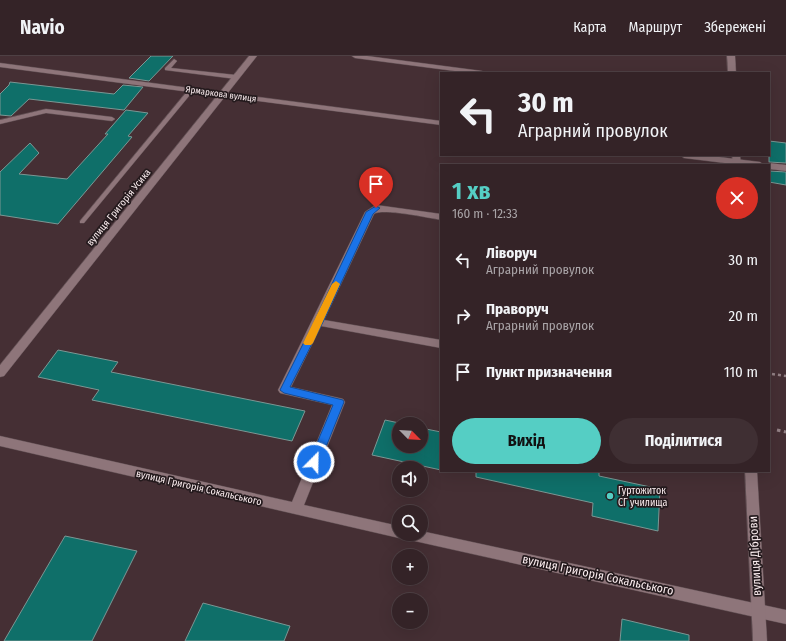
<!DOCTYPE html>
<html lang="uk">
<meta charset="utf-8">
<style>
body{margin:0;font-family:"Fira Sans Condensed",sans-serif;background:#3f2f33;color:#f1f3f6;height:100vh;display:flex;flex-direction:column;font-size:15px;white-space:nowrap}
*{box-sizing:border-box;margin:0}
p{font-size:13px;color:#a9a4a7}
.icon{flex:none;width:22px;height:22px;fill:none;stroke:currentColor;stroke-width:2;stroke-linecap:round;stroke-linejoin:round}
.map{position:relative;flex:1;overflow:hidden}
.panel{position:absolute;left:440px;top:108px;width:330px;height:308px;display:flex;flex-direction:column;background:#342327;border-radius:0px;box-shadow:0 4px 16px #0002,0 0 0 1px #4e4044}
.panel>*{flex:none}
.guide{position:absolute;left:440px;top:16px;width:330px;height:84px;border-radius:0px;box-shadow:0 4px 16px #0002,0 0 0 1px #4e4044;background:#342327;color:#f1f3f6;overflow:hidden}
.needle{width:26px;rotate:114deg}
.buttons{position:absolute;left:392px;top:361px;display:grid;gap:8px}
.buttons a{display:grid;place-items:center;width:36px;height:36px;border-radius:50%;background:#342327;box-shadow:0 4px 16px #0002,0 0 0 1px #4e4044;font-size:20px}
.pin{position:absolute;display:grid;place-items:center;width:34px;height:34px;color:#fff;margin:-41px -17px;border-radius:50% 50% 50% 0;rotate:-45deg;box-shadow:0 0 4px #0007}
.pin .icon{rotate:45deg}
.me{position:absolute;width:44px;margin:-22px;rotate:23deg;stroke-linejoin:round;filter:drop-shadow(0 0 3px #0008)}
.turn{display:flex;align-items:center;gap:14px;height:84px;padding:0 12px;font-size:18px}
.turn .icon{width:52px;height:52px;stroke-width:2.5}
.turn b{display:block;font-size:28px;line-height:34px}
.round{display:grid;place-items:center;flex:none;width:42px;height:42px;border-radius:21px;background:#3f2f33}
.headline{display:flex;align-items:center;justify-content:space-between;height:68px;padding:0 12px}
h1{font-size:24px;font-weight:700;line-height:30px;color:#55cec4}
.action{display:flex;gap:8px;margin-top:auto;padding:8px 12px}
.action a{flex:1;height:46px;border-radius:24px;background:#55cec4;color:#111;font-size:16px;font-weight:700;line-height:46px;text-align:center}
.action a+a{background:#3f2f33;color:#f1f3f6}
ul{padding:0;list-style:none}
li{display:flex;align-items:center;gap:12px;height:56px;padding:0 12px}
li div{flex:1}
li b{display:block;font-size:15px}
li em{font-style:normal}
header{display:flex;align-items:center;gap:24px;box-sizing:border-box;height:56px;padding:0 20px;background:#342327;border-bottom:1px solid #4e4044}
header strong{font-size:19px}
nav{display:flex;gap:22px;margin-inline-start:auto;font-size:14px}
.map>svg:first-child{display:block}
</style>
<header>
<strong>Navio</strong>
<nav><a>Карта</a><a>Маршрут</a><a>Збережені</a></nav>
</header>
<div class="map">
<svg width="786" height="585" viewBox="0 0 786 585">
<rect width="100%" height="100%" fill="#452f34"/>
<g fill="#0f6f69" stroke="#7b9794">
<polygon points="151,0 173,0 149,25 129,22"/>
<polygon points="10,26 114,38 123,29 143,31 124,54 29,43 11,60 0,59 0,38 9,29"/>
<polygon points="126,54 148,57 128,80 132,81 58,168 0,159 0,116 30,87 39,97 19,118 67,123 108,78 105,78"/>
<polygon points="769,85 786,87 786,107 769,106"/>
<polygon points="769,115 786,116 786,129 769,126"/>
<polygon points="58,294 118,306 111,316 305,355 292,385 92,344 99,334 38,321"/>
<polygon points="385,364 404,368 399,368 399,390 421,390 421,372 441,376 441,414 372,399"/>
<polygon points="476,415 599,415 599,420 660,433 658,475 592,460 593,447 476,421"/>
<polygon points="65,480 137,495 92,585 4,585"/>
<polygon points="203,547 290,570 284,585 185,585"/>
<polygon points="622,563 689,579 689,585 620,585"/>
</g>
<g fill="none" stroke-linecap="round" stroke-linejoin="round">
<g stroke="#604f53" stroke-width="1">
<g id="service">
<polygon points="352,0 367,0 482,15 485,17 470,17 355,2"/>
<polygon points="174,3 177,5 171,12 236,19 239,21 236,23 165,14 165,12"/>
<polygon points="189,33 194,34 84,167 80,167 80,165"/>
<polygon points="46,53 112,61 115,63 112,65 46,57 0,68 0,64"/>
</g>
</g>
<g stroke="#604f53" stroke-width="1">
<g id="minor">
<polygon points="0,7 441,65 441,69 0,11"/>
<polygon points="680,99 703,99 760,106 764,109 741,109 684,102"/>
<polygon points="769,107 786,109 786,115 769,113 769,109 765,109"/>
<path d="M376,149L441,158V164C429,162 382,152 374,158L324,264L441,284V292L321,270L291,331L339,342L343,343L345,346L304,449L399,470V478H421V475L786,554V568L410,484L405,482L404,480L399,482L0,390V380L292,446L332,349L284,338L280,337L278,334L365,156Z"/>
</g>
</g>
<g stroke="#604f53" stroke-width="1">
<g id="tertiary">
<polygon points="249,0 257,0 4,320 0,321 0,309"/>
<polygon points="727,0 735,0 736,17 728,17"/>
<polygon points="732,99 740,99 741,109 733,109"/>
<polygon points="745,415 757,415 767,585 753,585"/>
</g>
</g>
<polyline stroke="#938185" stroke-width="2.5" stroke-dasharray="3 3" stroke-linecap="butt" points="772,318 786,320"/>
<polyline stroke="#938185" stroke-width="3" stroke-dasharray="3.5 3.5" stroke-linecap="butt" points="777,374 786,376"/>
<use href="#service" fill="#8e757a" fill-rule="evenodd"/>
<use href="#minor" fill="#8e757a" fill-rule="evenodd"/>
<use href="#tertiary" fill="#8e757a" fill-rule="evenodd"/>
</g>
<polygon fill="#1a73e8" stroke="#114b97" points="376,150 380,152 373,158 323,266 290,331 339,343 343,344 344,346 320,406 318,409 314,411 311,409 309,406 333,349 284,337 280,334 314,266 366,156"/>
<polygon fill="#f59e0b" points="336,225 340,228 313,287 311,289 305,289 303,287 332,228"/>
<circle fill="#55cec4" stroke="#241a1d" stroke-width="1.5" cx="610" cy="440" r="4"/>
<g text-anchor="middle" stroke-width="3.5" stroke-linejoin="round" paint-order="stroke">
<g font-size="9" fill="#fbedef" stroke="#241a1d">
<text transform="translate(221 38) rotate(8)" y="3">Ярмаркова вулиця</text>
</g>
<g font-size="10" fill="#fbedef" stroke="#241a1d">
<text transform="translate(118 151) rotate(-51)" y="4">вулиця Григорія Усика</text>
<text transform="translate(199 431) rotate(13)" y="4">вулиця Григорія Сокальського</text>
</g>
<g font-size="10" fill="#fbedef" stroke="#241a1d" text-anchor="start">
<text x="618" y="438">Гуртожиток<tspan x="618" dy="12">СГ училища</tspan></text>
</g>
<g font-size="12" fill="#fbedef" stroke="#241a1d">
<text transform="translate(755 500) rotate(-93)" y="4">вулиця Діброви</text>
<text transform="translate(598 519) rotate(12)" y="4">вулиця Григорія Сокальського</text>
</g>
</g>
</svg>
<div class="buttons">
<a><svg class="needle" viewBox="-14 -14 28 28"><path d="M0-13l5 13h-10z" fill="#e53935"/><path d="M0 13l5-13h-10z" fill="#a9a4a7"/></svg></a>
<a><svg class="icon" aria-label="sound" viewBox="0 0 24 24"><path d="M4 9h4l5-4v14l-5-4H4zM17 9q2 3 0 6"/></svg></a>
<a><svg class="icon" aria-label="search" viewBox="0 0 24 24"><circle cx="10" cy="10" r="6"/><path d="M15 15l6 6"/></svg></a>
<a>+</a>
<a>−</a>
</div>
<div class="pin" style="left:376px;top:152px;background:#d93025"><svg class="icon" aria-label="arrive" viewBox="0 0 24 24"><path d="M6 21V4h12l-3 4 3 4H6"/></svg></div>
<svg class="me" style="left:314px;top:406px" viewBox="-20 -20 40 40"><circle r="17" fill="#1a73e8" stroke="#fff" stroke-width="3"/><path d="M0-11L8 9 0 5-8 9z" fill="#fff"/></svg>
<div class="guide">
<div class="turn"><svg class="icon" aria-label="left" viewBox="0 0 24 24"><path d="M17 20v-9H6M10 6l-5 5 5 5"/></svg><div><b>30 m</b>Аграрний провулок</div></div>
</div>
<section class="panel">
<div class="headline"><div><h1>1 хв</h1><p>160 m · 12:33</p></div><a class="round" style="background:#d93025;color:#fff"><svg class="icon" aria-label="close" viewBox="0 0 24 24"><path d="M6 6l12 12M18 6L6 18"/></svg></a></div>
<ul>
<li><svg class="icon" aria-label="left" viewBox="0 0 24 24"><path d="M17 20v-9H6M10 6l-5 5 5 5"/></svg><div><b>Ліворуч</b><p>Аграрний провулок</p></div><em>30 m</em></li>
<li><svg class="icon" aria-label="right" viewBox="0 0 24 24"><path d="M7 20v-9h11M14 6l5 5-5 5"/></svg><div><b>Праворуч</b><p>Аграрний провулок</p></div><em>20 m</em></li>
<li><svg class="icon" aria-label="arrive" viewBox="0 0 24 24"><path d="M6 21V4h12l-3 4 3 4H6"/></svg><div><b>Пункт призначення</b></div><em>110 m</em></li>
</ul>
<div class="action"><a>Вихід</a><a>Поділитися</a></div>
</section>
</div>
